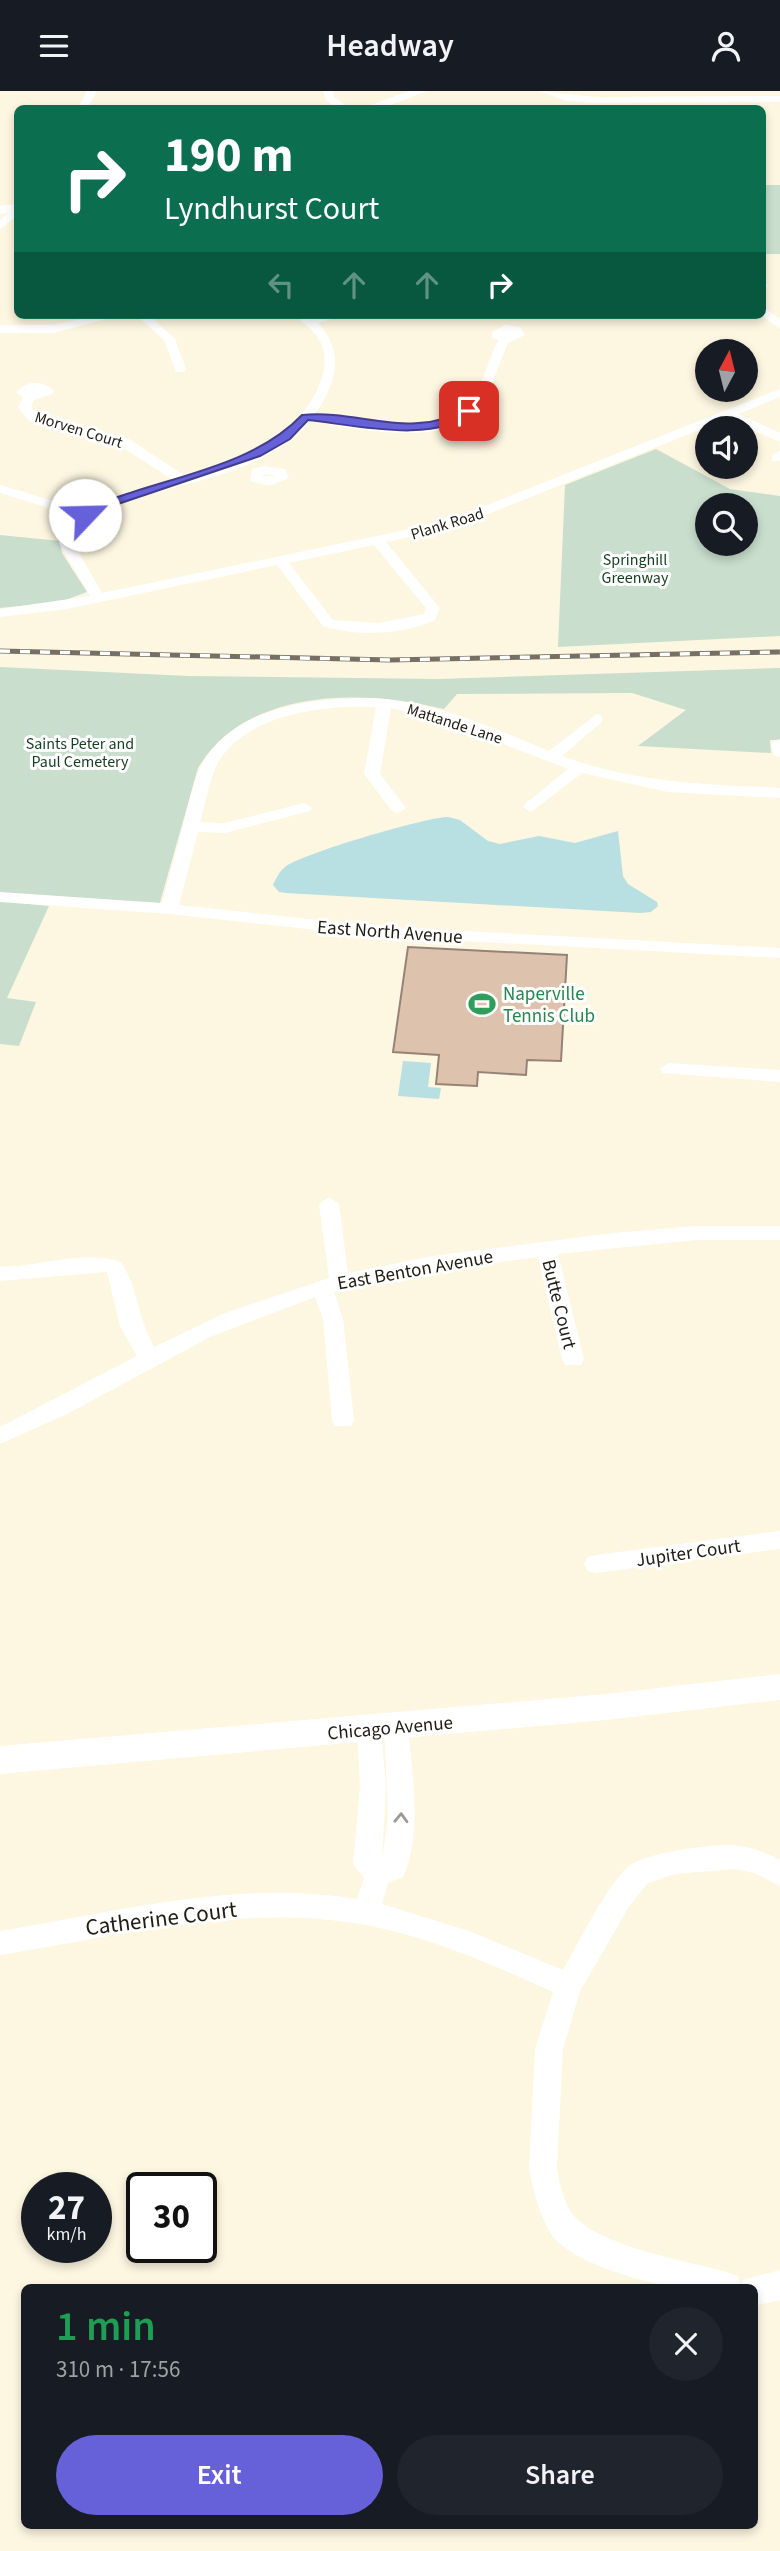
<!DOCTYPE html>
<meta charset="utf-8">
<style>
body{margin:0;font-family:"Source Sans 3",sans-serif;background:#20242c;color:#f1f3f6;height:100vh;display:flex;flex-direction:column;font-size:26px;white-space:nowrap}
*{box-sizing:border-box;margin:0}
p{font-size:23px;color:#9ea1a6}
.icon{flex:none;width:38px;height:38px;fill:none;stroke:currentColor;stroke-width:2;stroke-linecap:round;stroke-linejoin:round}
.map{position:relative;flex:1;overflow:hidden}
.details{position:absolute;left:21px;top:2193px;width:737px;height:245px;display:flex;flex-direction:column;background:#171b24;border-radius:10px;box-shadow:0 4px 10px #0003}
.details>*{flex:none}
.top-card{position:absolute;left:14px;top:14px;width:752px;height:214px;border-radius:10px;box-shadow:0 4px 10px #0003;background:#0b6e4f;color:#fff;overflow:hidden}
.needle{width:46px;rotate:7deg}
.fabs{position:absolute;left:695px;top:248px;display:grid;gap:14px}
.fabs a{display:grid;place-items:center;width:63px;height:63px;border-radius:50%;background:#171b24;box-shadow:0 4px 10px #0003;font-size:35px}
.speed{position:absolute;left:21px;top:2081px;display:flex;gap:14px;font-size:35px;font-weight:700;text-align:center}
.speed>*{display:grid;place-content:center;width:91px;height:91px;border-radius:50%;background:#171b24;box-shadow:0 4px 10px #0003;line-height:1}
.speed small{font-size:18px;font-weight:400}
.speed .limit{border:4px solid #111;border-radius:10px;background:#fff;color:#111}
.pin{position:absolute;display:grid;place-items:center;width:60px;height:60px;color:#fff;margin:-30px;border-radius:14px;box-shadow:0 4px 10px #0006}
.me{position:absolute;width:77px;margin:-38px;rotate:66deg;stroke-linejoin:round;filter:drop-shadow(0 0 5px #0008)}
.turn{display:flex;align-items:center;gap:24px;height:147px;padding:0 35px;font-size:32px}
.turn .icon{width:91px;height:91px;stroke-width:2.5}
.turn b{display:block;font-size:49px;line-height:60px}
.lanes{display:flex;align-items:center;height:66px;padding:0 35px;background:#0003;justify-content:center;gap:35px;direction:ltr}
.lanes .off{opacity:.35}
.round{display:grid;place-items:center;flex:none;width:74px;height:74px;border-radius:37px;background:#20242c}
.overview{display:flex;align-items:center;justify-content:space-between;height:119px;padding:0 35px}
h1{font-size:42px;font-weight:600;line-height:52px;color:#1e9e55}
.button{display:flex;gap:14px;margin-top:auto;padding:14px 35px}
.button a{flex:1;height:80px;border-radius:42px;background:#6660d9;color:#fff;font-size:28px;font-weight:600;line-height:80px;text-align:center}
.button a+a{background:#20242c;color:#f1f3f6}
header{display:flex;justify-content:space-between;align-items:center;height:91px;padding:0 35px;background:#171b24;font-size:32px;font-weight:600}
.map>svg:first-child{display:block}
</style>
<header><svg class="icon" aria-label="menu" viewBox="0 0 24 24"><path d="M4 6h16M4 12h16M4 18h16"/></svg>Headway<svg class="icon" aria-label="person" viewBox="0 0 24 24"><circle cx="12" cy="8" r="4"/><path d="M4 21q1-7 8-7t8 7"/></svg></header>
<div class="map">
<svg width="780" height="2460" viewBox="0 0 780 2460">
<rect width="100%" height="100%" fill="#fdf6e0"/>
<g fill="#c9decc" fill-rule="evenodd">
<rect x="763" y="94" width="17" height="69"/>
<path d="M656,358L730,398L780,405V545L558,556L565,394ZM707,415H746V453H707Z"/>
<polygon points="0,444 60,450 62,462 87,501 60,511 0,517"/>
<path d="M0,576L188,585L438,588L780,577V649H770L771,662L638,655L686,619L632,602L457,603L444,618C364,598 246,596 198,677L159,815L0,803Z"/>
<polygon points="0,810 49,815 7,907 36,911 19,955 0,953"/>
</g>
<g fill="#b8dfe1">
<path d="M448,726L460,729L488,750L500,753L539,745L575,752L618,740L623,785L628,793L657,811L658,815L651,821L640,822L286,802L279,801L273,794C276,787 280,780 285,776C301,763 426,726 448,726Z"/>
<polygon points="403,970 431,972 428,996 441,997 439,1008 398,1005"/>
</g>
<polygon fill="#ddc2ae" stroke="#968376" stroke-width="2" points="408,856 567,864 561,970 527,969 526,984 478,981 477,995 436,993 439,964 393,961"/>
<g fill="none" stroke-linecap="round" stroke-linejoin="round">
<g fill="#fff" fill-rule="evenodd">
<polygon points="87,0 97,0 87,18 77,18"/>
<polygon points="323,0 333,0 334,6 351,18 338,18 326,9"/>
<polygon points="539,0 593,6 780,5 780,11 593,12 567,10"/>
<polygon points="18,115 18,124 0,138 0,129"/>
<polygon points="763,190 769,195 763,198"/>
<polygon points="763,216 780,228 780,238 761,224"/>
<polygon points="99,224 121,224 53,242 0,242 0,234 53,234"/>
<polygon points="136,224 149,224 175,248 186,278 184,281 176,281 164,249"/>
<path d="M295,224H345L318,232C346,262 336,293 315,323C354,329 432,347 464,317C482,301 488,269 498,249L492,247V241L505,234L520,236L525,244L508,252C498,274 492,300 476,319C445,358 352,337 310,330C258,392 164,389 96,423L77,438L73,452L102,502L444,431L780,298V306L738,323L780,342V351L727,328L453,437L386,451L440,517L435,529C401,544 358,546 323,535L277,474L67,518L0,526V518L90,505L59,452L63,439L75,425L0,402V394L83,419L173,389L119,354L29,330L18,316L23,307L17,301C27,289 43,289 54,300L52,303L34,309L31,316L39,324L129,348L185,385C237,369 292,351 317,299C324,284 328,268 321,252C315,240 304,233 295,224ZM374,454L426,517L424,523L379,532L333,529L289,472Z"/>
<polygon points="780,360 780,370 772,370 772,364"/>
<path d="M264,375L285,378L289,387L269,395L250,390L252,378ZM264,383L274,384L275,385H262Z"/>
<path d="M371,607C434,610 491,636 549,660L597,623L602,625V631L562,665C636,692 702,693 780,697V707L668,701L582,682L531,721L523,716L525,713L568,678L442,629L391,617L380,683L406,717L398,722L392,720L364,683L376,616C325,614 249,622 219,670C209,688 206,711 200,731L225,732L304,712L312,717L310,720L225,742L198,741L179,814L373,835L780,857V867L373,845L169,823L0,811V801L162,812C170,783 178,753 186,723C190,708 193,691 200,677C230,616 311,607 371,607Z"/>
<polygon points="779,648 780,649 780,666 774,664 771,653"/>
<polygon points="669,972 780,979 780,991 662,982 660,978"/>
<path d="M329,1106L339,1113L348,1182L433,1165L613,1142L696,1135H780V1149H696L558,1163L584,1268L581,1274H565L562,1268L538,1166L433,1180L334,1201L343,1228L354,1329L351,1335H335L332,1329L323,1228L315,1206L210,1246L67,1323L0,1353V1336L137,1265L120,1235L107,1181L0,1190V1176C39,1176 85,1158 121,1171C138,1197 138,1228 154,1256L225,1222L329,1187L319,1113Z"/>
<polygon points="780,1440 780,1458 596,1482 588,1480 584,1473 588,1466 596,1464"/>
<path d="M396,1625L405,1628L408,1636C412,1682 423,1743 403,1786L388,1792L382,1813L469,1840L563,1879C578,1853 608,1792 629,1775C648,1761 711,1753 734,1754C750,1755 766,1762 780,1769V1795L754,1782L735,1778L675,1783L648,1792L630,1814L580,1900L563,1958L557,2076C559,2092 564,2114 575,2126C603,2156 687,2170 727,2181L738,2185L741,2195L743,2189L780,2179V2209L754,2215V2196C728,2196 699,2200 673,2196C640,2190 577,2173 554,2147C542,2132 531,2095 529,2076L535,1958L553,1901C487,1871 419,1841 347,1831C232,1815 114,1846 0,1864V1840C116,1821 239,1788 357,1808L364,1787L353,1773L360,1695L357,1638L360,1630L369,1627L378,1630L381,1638L386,1695L382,1770L388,1725L384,1636L387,1628Z"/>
</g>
<g fill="#fff" fill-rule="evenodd">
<polygon points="409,0 427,0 380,18 360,18"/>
<polygon points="18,113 18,121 0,123 0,115"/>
<polygon points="780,1583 780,1609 606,1629 0,1683 0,1655 606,1603"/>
</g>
<g stroke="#757063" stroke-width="5">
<polyline id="rail" points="0,560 390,569 780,561"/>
</g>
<use href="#rail" stroke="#fff" stroke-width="3.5" stroke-dasharray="10" stroke-linecap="butt"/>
</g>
<defs><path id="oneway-chevron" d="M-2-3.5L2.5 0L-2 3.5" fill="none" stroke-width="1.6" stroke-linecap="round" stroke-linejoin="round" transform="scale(1.75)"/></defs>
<use stroke="#9a9995" href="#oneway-chevron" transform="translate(401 1727) rotate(-88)"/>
<path fill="#6660d9" stroke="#423e8d" stroke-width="2" d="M465,318L474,320C436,354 355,334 308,329L290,348L260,365L112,415L89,427L80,424C94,412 116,407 133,401C191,382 259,369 302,324C358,318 413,350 465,318Z"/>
<defs>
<g id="stadium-bare" transform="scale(2.1)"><path d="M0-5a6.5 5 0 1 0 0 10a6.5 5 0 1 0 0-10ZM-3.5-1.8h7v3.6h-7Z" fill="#2e9e5b" stroke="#fff" stroke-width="2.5" paint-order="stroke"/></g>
</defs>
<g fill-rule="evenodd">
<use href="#stadium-bare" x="482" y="913"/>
</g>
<g text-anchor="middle" stroke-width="6" stroke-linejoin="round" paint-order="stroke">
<g font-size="16" fill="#1f1c14" stroke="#fff">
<text transform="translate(79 338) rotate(17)" y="6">Morven Court</text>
<text transform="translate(447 432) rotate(-17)" y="6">Plank Road</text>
<text transform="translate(455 632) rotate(18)" y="6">Mattande Lane</text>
</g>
<g font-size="16" fill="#153e20" stroke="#fff">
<text x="635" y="474">Springhill<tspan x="635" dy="18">Greenway</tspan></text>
<text x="80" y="658">Saints Peter and<tspan x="80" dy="18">Paul Cemetery</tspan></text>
</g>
<g font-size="19" fill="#1f1c14" stroke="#fff">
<text transform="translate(390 840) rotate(4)" y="7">East North Avenue</text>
<text transform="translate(415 1178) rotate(-10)" y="7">East Benton Avenue</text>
<text transform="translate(560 1213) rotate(76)" y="7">Butte Court</text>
<text transform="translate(688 1461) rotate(-8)" y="7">Jupiter Court</text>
<text transform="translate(390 1636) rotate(-5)" y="7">Chicago Avenue</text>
</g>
<g font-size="19" fill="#27864d" stroke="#fff" text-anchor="start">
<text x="503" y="909">Naperville<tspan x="503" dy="22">Tennis Club</tspan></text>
</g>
<g font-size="23" fill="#1f1c14" stroke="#fff">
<text transform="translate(161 1827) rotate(-7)" y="8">Catherine Court</text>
</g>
</g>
</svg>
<div class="fabs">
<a><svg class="needle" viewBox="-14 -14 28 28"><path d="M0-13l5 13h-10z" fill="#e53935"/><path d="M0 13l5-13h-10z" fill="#9ea1a6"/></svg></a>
<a><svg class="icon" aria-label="sound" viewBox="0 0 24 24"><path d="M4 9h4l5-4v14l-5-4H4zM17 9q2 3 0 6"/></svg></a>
<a><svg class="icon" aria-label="search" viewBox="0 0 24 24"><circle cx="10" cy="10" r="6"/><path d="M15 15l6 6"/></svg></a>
</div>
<div class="speed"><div>27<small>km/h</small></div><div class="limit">30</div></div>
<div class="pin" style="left:469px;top:320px;background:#d93025"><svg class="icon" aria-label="arrive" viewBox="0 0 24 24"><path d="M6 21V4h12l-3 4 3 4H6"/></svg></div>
<svg class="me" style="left:85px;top:424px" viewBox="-20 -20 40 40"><circle r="19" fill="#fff"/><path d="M0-13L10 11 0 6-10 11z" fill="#6660d9"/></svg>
<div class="top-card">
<div class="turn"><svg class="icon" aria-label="right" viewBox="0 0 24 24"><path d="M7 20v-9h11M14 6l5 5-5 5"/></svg><div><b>190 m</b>Lyndhurst Court</div></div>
<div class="lanes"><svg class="icon off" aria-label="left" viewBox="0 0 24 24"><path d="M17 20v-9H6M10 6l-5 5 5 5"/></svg><svg class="icon off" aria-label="ahead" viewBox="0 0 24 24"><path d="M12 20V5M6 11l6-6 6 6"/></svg><svg class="icon off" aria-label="ahead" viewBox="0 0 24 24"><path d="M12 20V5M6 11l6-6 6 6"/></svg><svg class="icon" aria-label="right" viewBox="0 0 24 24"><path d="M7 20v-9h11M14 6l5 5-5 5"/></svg></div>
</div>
<section class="details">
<div class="overview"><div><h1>1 min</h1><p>310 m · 17:56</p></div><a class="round"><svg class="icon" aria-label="close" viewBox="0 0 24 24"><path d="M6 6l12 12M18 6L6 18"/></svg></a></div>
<div class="button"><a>Exit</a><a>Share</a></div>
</section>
</div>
